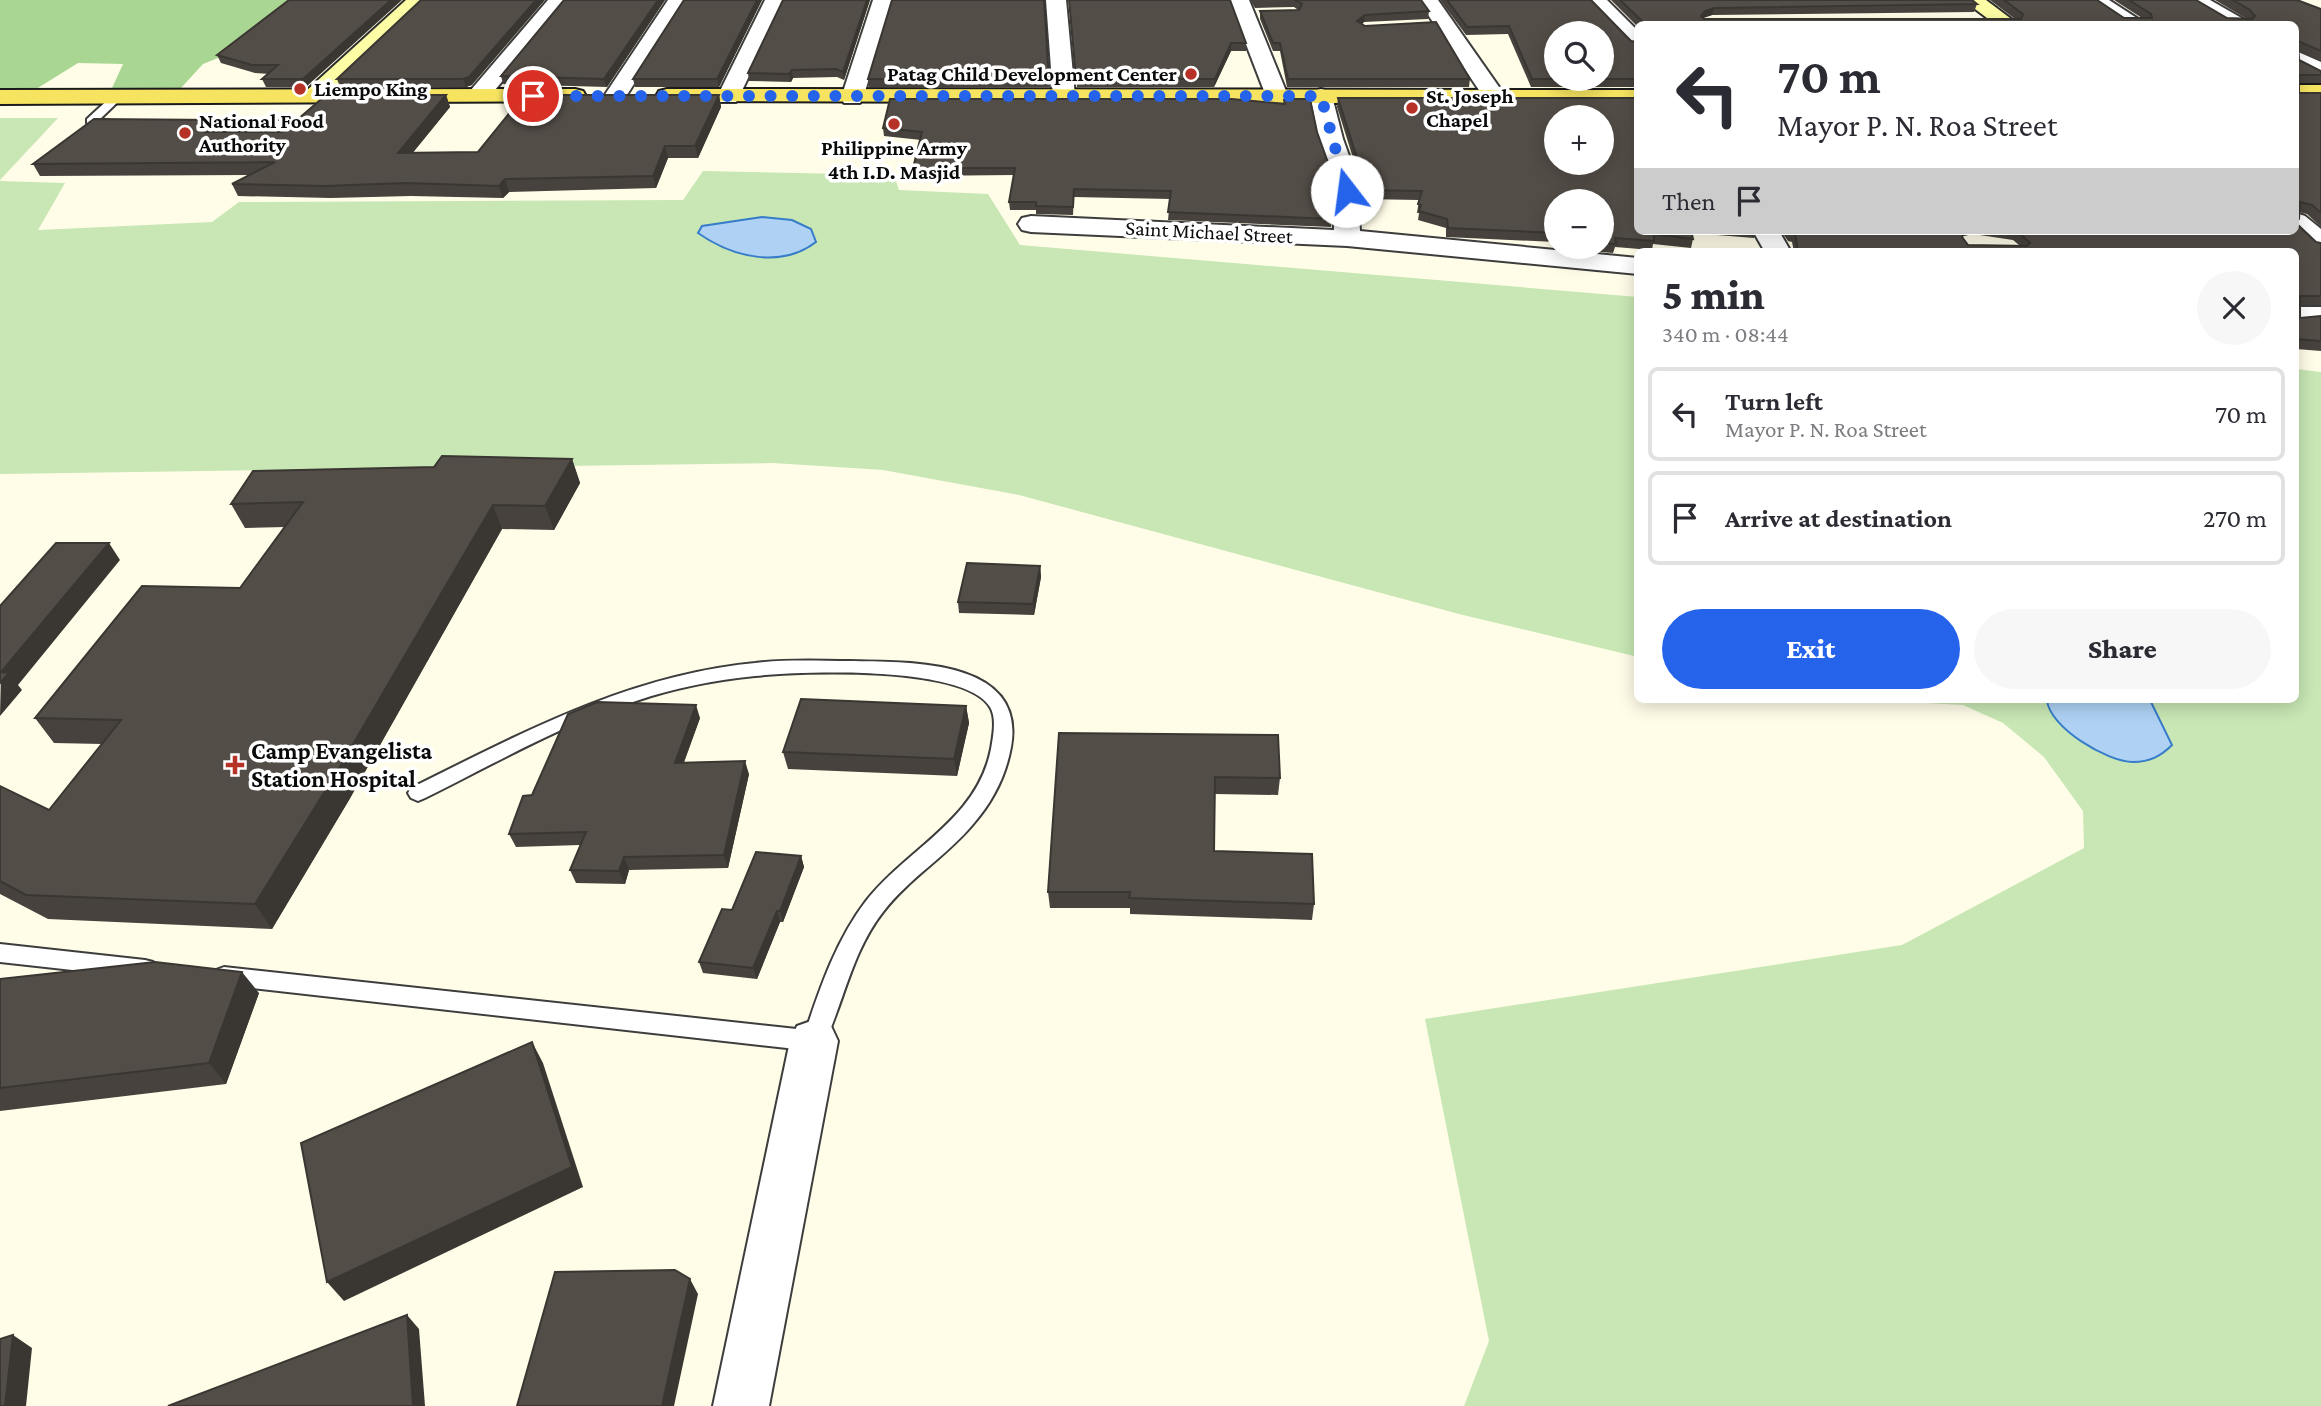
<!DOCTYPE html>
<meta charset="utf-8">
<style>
body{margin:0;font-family:"Crimson Pro",serif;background:#f7f7f7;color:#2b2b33;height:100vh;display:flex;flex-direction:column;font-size:26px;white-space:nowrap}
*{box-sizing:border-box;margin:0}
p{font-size:23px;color:#7c7c81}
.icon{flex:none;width:38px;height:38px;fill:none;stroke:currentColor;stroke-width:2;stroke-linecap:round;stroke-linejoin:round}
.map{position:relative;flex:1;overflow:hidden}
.panel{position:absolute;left:1634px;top:248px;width:665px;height:455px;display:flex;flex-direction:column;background:#fff;border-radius:10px;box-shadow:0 4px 18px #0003}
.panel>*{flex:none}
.guide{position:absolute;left:1634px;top:21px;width:665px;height:214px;border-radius:10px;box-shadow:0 4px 18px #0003;background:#fff;color:#2b2b33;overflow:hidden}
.controls{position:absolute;left:1544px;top:21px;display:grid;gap:14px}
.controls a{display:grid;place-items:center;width:70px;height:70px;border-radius:50%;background:#fff;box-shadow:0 4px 18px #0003;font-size:35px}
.pin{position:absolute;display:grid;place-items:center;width:60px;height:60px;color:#fff;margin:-30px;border:4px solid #fff;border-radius:50%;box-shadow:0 2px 7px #0007}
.me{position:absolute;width:77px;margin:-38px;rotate:345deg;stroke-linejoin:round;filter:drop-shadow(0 0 5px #0008)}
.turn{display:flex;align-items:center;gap:24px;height:147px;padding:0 28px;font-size:32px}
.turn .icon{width:91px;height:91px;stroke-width:2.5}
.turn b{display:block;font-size:49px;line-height:60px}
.then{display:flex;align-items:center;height:66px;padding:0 28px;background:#0003;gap:14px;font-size:26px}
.round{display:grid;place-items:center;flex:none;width:74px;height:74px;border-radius:37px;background:#f7f7f7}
.headline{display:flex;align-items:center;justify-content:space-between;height:119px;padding:0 28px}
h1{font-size:42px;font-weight:800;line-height:52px}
.button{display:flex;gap:14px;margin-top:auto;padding:14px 28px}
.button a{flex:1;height:80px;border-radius:42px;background:#2563eb;color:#fff;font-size:28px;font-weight:800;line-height:80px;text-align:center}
.button a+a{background:#f7f7f7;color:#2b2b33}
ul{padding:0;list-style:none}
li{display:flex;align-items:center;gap:21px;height:94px;margin:0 14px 10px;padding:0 14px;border:4px solid #e1e1e2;border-radius:10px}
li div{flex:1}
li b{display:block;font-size:26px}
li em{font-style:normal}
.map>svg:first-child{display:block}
</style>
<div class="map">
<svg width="2321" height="1406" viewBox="0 0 2321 1406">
<rect width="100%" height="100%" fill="#fffde8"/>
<g fill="#c8e7b4">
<polygon points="0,118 58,118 0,180"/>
<polygon points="703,171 894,175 899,190 988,194 1020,245 1638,297 1638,657 1459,614 1019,495 883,470 773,463 0,474 0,181 65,183 38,230 212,222 239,202 683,200"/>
<polygon points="2296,369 2321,372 2321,1406 1464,1406 1489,1341 1425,1019 1902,945 2084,848 2083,811 2044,757 2003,723 1963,705 1872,700 2296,700"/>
</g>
<polygon fill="#a9d793" points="0,0 293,0 233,52 203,64 181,88 112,88 123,64 78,63 33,91 0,91"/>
<g fill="#aed1f4" stroke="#377cc9" stroke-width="2">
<path d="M762,217L792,220L811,229L816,242C781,269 732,257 698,233L702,226Z"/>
<path d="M2047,700H2150L2172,745C2161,756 2150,762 2133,762C2107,762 2049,727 2047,700Z"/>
</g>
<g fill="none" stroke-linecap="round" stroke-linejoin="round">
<g stroke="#3d3d3d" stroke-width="4">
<g id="lane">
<polygon points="113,95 123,97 100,119 121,123 121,127 87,123 87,119"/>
<polygon points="193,121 289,121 295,124 289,127 189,126 189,122"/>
<path d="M850,661C910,662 1027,659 1011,747C1006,775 993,801 974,823C947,856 909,878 883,912C851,953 844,1003 822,1048L814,1051L216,984L213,977L216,970L224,967L806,1030C821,985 837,939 866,901C908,848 977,820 991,749C993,737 997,718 990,707C964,665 802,671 755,676C715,680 674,688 636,701C562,724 494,764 425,798L418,801L411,798L408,793L411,788C522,733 629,675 755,663C786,659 819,661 850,661Z"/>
<polygon points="0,944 145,960 153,962 156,969 153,976 145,978 0,962"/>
</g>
</g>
<g stroke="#3d3d3d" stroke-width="4">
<g id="street">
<polygon points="548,0 569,0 486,101 470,101 467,96 470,91"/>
<polygon points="668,0 688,0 623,101 607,101 604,96"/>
<polygon points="765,0 785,0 739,97 736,102 720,102 717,97"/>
<polygon points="873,0 893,0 863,98 860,103 844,103 841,98"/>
<polygon points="1046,0 1066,0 1075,96 1072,101 1056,101 1053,96"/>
<polygon points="1229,0 1249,0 1288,96 1285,101 1269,101 1266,96"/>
<polygon points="1418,0 1438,0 1506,97 1503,102 1487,102"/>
<polygon points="1586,0 1607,0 1638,31 1638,49 1631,47"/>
<polygon points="2085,0 2109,0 2146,24 2122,24"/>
<polygon points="2185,0 2210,0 2245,20 2248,24 2224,24"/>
<polygon points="2296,51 2321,62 2321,78 2296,66"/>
<polygon points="1321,89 1329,91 1332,96 1343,139 1357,178 1360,231 1638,258 1638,274 1347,246 1031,232 1022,230 1018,224 1022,218 1031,216 1334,230 1333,178 1319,139 1310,96 1313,91"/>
<polygon points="2296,213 2305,216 2321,229 2321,251 2312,249 2292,231 2296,231"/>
<polygon points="1753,231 1779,231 1791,252 1765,252"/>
<polygon points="2296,307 2321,307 2321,323 2296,325"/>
<polygon points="814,1020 831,1026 838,1041 769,1406 713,1406 790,1041 797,1026"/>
</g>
</g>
<g stroke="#2c2c2c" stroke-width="4">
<g id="secondary">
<polygon points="406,0 428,0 321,102 305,102 302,97 305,92"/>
<polygon points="1963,0 1986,0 2018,24 1995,24"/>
</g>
</g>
<g stroke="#1b1b1b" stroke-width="4">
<g id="primary">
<rect x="2296" y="85" width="25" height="14"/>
<polygon points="575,89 583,91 586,96 583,101 0,104 0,90"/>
<polygon points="667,89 1638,90 1638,104 659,101 656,96 659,91"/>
</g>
</g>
<use href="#lane" fill="#fff" fill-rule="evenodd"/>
<use href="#street" fill="#fff" fill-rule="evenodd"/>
<use href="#secondary" fill="#fcfda4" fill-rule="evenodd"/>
<use href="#primary" fill="#f6e461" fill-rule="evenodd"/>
</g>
<g fill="#47423d" fill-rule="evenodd">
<polygon points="289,0 306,87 266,87 262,79 269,74 255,73 221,63 217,55"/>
<polygon points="421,0 472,85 466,87 340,87 337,79"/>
<polygon points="564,0 665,0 607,87 503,84 501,76"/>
<polygon points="684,0 762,0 719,87 635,87 633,79"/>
<polygon points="783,0 870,0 844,80 837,77 793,78 791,82 749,81 748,73"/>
<polygon points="1044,0 1050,87 869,87 868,79"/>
<polygon points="1069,0 1246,43 1246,51 1231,51 1214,87 1077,87"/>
<polygon points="1250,0 1421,0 1429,11 1428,19 1364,22 1362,24 1470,79 1469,87 1287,87 1280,51 1273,51 1260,19 1260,11 1298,10 1294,7 1255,8"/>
<polygon points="1440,0 1591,0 1631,41 1638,42 1638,87 1531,87 1508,34 1466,35"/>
<path d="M1611,0H1972L1977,4L1974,12L1712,15L1703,18L2015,19L1990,0H2097L2124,18H2142L2114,0H2196L2227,18L2247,19L2215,0H2297L2321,9V61L2299,51V60L2321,71V83H2299V93H2321V227L2307,214L2299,212L2296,224L2316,242L2321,243V305H2300V318L2321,316V351L2296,349V252H1794L1792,242L1788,241L1781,231H2296V24H1638V27ZM1973,234L2013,240L2019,245H1968L1962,238L1963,236Z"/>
<polygon points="446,95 450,107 413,152 478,152 719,95 721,107 698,158 668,158 656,188 509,192 503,198 411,196 331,198 238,196 232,184 249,175 40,176 33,164 222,132 283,132"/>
<path d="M1338,98H1638V231H1756L1754,238L1692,233L1693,239L1691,248L1653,244L1652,250L1615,247L1613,253L1580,250V247H1601V201H1556V242L1446,237V228L1418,220L1419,213H1417L1419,200L1361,199L1359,177L1337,107ZM1556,117H1601V163H1556Z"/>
<polygon points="1284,100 1332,219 1331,227 1168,220 1170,199 1074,197 1073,215 1036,214 1036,210 1010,210 1009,202 1014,175 914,176 913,168 921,140 884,136 883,128 1284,104"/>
<polygon points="572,459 580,483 554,530 502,529 349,800 272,929 48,919 0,894 0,786 49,810 102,744 54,743 35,718 240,588 285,527 245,528 231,504 434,467"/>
<polygon points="1040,566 1041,577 1034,615 959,613 958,602"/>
<polygon points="966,706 969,723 957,776 788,769 783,752"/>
<polygon points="700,718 684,762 749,774 728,868 629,870 625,884 576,883 570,870 580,845 516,847 509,834 532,795"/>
<polygon points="1059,733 1280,778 1278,795 1215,794 1214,851 1314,904 1312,920 1130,914 1130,908 1050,908 1048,892"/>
<polygon points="801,856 804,867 783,922 780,922 757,979 703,973 699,962 732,910"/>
<polygon points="0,979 259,993 226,1084 0,1111"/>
</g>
<g fill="#3a3632">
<polygon points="391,0 402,0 306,87 303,79"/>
<polygon points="536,0 545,0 472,85 466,87 463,79"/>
<polygon points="658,0 665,0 607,87 604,79"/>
<polygon points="757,0 762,0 719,87 717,79"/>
<polygon points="867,0 870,0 844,80 843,72"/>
<polygon points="1714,8 1712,15 1703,18 1701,16 1705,11"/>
<polygon points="1365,15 1364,22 1357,29 1357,21"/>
<polygon points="1231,43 1231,51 1214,87 1215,79"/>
<polygon points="792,70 793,78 791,82 789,74"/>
<polygon points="446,95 450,107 403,165 398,153"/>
<polygon points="719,95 721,107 698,158 695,146"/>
<polygon points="217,120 223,132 205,132"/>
<polygon points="665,146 668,158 656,188 653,176"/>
<polygon points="505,179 509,192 503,198 499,186"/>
<polygon points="1965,231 1975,231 1973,234 1963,236 1958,246"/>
<polygon points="572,459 580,483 554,530 545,506"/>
<polygon points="493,505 502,529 349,800 272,929 255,904"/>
<polygon points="109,543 120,560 18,685 22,690 0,716 1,672"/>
<polygon points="1040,566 1041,577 1034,615 1033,604"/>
<polygon points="696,705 700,718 679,776 675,763"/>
<polygon points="966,706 969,723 957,776 954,759"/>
<polygon points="745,761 749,774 728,868 724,855"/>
<polygon points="801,856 804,867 783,922 780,911"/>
<polygon points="624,857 629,870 625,884 619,871"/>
<polygon points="777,911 780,922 757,979 753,968"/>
<polygon points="242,972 259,993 226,1084 209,1063"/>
<polygon points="532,1042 543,1063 583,1187 344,1301 327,1282"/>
<polygon points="690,1279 698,1294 674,1406 662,1406"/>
<polygon points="407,1315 419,1329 425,1406 413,1406"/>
<polygon points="13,1335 32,1348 26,1406 5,1406"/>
</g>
<g fill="#534d47" stroke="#3a3632" stroke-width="2" fill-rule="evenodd">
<polygon points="289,0 391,0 303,79 262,79 278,65 252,65 217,55"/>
<polygon points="421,0 536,0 469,77 463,79 337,79"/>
<polygon points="564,0 658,0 604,79 501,76"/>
<polygon points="684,0 757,0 717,79 633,79"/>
<polygon points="783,0 867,0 843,72 836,69 792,70 789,74 748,73"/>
<polygon points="892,0 1044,0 1049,79 868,79"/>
<polygon points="1069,0 1230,0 1246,43 1231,43 1215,79 1076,79"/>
<polygon points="1295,0 1421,0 1429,11 1365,15 1357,21 1365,26 1436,22 1470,79 1288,79 1280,43 1273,43 1260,11 1299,10 1302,4"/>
<path d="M1447,0H1591L1631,41L1638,42V79H1532L1509,26L1467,27ZM1556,33H1601V79H1556Z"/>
<polygon points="1620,0 1972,0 1977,4 1714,8 1705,11 1701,16 1704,19 2021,19 2023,14 2004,0 2097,0 2124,18 2152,18 2151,14 2129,0 2196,0 2227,18 2252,19 2255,16 2250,10 2233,0 2297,0 2321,9 2321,51 2298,41 2299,60 2321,71 2321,75 2299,75 2299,93 2321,93 2321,213 2312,205 2300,202 2299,219 2296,221 2296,24 1642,24 1642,21"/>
<polygon points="326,95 446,95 398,153 478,152 524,95 719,95 695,146 665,146 653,176 505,179 499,186 406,183 325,186 232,184 275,162 33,164 94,119 217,120 205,132 283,132"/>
<path d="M1338,98H1638V231H1691L1693,239L1654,234V241L1615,238L1616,244L1601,243V201H1556V233L1448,228L1447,219L1419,211L1421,205L1418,204L1422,191L1362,190L1360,168ZM1556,117H1601V163H1556Z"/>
<polygon points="890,99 1232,99 1285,104 1284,100 1287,99 1310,99 1317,132 1331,171 1332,219 1168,212 1171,191 1074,189 1073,207 1036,206 1036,202 1009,202 1015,168 913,168 922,132 883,128"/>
<polygon points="2296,223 2316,242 2321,243 2321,296 2300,296 2300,318 2321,316 2321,341 2296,339 2296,252 1840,252 1838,251 1838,252 1798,252 1795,233 1791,232 1790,231 1965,231 1962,237 1968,245 2027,246 2030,243 2017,231 2015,231 2296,231"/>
<polygon points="442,456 572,459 545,506 493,505 335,775 255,904 26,895 0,881 0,786 49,810 121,720 35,718 142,586 240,588 303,502 231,504 253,471 434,467"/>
<polygon points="56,543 109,543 1,672 9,673 0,683 0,606"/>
<polygon points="967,563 1040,566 1033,604 958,602"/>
<polygon points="801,699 966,706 954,759 783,752"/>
<polygon points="597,702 696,705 675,763 745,761 724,855 624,857 619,871 570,870 586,832 509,834 523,796 532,795 568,714"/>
<polygon points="1059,733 1278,735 1280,778 1215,777 1214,851 1312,854 1314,904 1129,898 1130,892 1048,892"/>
<polygon points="756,852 801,856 780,911 777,911 753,968 699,962 722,909 732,910"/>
<polygon points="155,962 242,972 209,1063 0,1088 0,979"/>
<polygon points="532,1042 572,1167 327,1282 301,1143"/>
<polygon points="675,1270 690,1279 662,1406 517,1406 555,1272"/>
<polygon points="407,1315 413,1406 168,1406"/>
<polygon points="13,1335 5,1406 0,1406 0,1339"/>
</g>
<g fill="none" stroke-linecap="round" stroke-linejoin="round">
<polyline stroke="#2563eb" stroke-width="12" stroke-dasharray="0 21.6" points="533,96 1321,96 1347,191"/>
</g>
<g fill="#b63227" stroke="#fff" stroke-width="2.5">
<circle cx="1191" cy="74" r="7"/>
<circle cx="300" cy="89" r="7"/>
<circle cx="1412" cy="108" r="7"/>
<circle cx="894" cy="124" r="7"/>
<circle cx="185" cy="133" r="7"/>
<path d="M231.5 754.5h7v7h7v7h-7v7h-7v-7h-7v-7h7z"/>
</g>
<g text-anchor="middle" stroke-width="7" stroke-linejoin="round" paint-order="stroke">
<g font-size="21" font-weight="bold" fill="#0a0a0a" stroke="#fff" text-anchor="start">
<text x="1177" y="81" text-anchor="end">Patag Child Development Center</text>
<text x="314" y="96">Liempo King</text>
<text x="1426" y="103">St. Joseph<tspan x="1426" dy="24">Chapel</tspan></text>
<text x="199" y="128">National Food<tspan x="199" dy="24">Authority</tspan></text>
<text x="894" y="155" text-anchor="middle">Philippine Army<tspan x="894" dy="24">4th I.D. Masjid</tspan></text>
</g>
<g font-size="21" fill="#0a0a0a" stroke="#fff">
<text transform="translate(1209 232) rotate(3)" y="7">Saint Michael Street</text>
</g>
<g font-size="24" font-weight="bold" fill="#0a0a0a" stroke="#fff" text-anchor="start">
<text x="251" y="759">Camp Evangelista<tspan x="251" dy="28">Station Hospital</tspan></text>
</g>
</g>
</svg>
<div class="controls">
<a><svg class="icon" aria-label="search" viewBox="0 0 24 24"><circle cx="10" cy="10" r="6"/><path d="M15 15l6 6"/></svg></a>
<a>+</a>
<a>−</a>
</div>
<div class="pin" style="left:533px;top:96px;background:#d93025"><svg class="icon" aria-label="arrive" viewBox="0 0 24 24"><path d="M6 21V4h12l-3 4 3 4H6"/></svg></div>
<svg class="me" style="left:1347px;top:191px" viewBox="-20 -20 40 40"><circle r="19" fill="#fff"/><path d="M0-13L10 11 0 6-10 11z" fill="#2563eb"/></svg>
<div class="guide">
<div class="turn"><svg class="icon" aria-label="left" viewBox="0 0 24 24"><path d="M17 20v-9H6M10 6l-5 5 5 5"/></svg><div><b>70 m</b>Mayor P. N. Roa Street</div></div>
<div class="then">Then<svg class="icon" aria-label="arrive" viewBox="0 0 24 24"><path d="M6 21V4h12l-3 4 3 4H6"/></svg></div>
</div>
<section class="panel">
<div class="headline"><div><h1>5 min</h1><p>340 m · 08:44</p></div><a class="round"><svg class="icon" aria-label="close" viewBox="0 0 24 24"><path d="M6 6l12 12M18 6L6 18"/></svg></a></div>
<ul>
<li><svg class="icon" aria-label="left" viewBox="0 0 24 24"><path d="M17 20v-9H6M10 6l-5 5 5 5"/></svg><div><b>Turn left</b><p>Mayor P. N. Roa Street</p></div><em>70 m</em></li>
<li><svg class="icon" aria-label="arrive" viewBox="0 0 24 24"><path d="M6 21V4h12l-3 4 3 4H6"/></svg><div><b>Arrive at destination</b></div><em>270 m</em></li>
</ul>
<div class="button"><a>Exit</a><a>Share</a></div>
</section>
</div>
